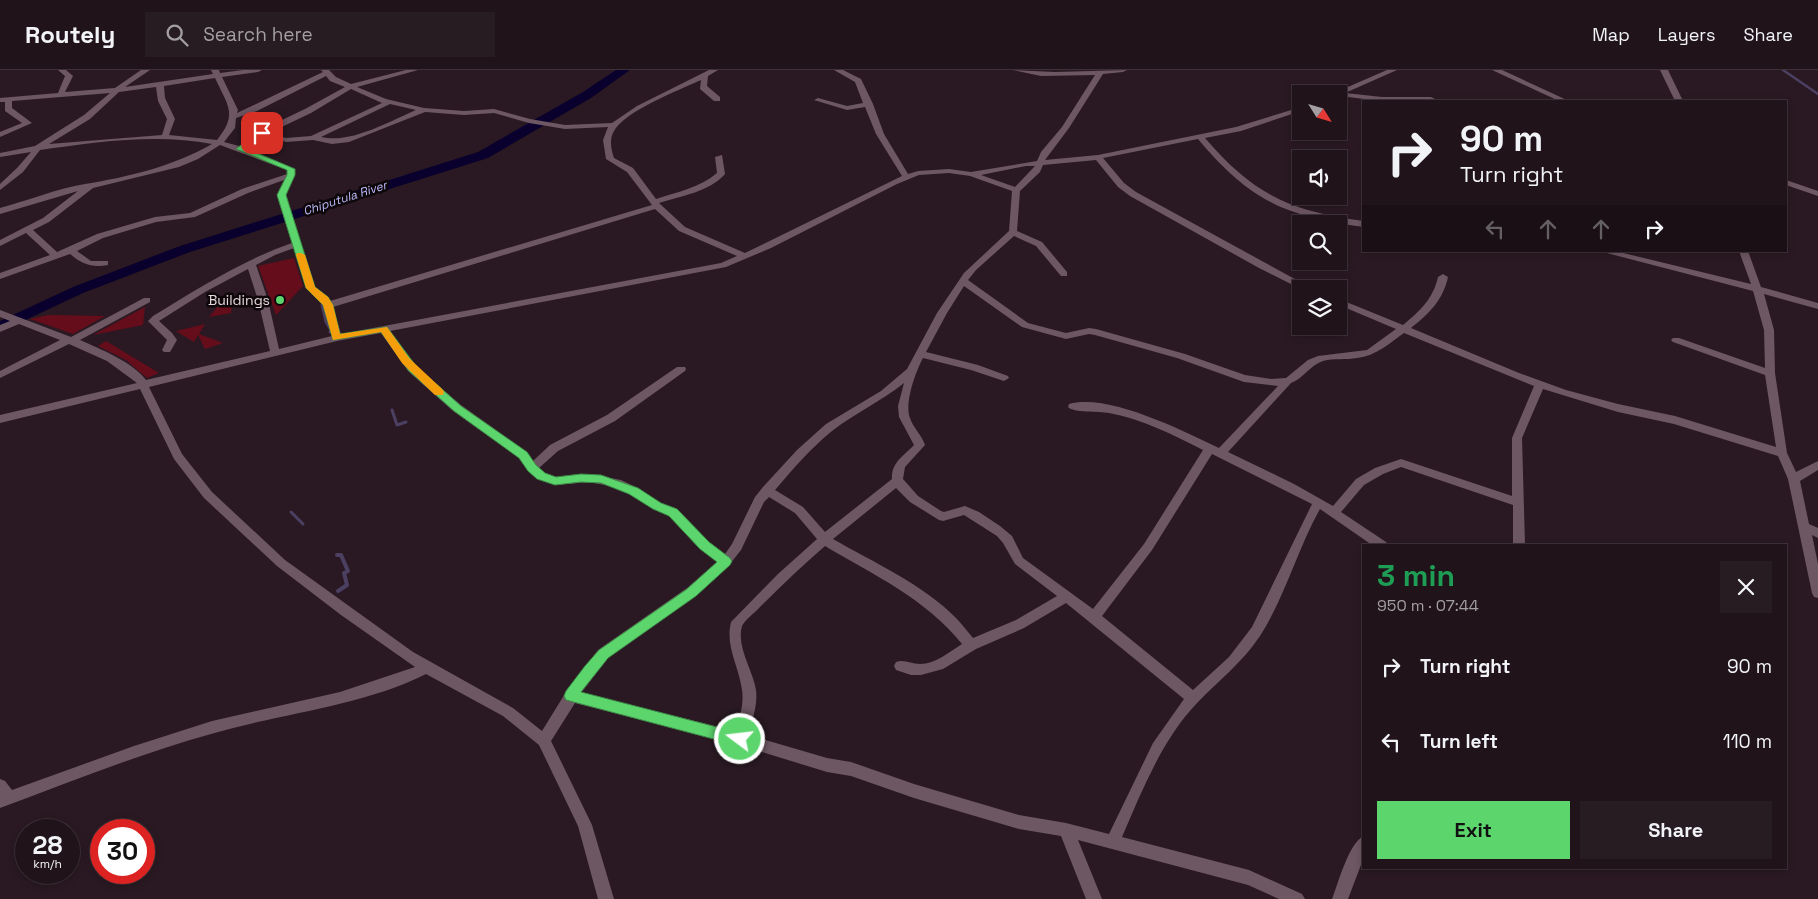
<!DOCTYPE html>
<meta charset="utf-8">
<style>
body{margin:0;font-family:"Space Grotesk",sans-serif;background:#281c23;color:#f1f3f6;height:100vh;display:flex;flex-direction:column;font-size:19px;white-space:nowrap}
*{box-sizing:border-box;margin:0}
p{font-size:16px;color:#a29ea2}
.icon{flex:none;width:28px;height:28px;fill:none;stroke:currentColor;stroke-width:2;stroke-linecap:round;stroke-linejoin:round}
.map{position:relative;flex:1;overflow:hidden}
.drawer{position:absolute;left:1362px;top:474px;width:425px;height:325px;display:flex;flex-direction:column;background:#20131a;border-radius:0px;box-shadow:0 2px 8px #0003,0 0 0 1px #3d3239}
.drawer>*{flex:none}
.top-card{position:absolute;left:1362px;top:30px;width:425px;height:152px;border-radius:0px;box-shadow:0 2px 8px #0003,0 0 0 1px #3d3239;background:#20131a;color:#f1f3f6;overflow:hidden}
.needle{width:32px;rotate:127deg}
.tools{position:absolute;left:1292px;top:15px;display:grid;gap:10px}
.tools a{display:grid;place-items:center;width:55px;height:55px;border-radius:0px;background:#20131a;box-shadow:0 2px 8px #0003,0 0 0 1px #3d3239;font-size:25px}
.speed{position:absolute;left:15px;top:749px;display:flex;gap:10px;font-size:25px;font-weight:700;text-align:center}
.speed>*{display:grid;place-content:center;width:65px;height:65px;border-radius:50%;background:#20131a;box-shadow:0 2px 8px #0003,0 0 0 1px #3d3239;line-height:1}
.speed small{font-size:12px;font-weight:400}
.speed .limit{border:8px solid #d22;background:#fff;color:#111}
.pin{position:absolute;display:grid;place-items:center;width:42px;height:42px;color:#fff;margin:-21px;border-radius:10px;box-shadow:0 2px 8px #0006}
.me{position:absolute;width:55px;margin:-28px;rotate:285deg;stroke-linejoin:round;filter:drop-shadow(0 0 4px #0008)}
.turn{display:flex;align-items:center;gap:18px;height:105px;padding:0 15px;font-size:22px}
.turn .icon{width:65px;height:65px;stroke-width:2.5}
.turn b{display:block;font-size:35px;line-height:42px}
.lanes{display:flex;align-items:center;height:48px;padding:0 15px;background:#0003;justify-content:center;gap:25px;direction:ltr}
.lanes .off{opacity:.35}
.round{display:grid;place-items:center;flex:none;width:52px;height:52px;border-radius:0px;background:#281c23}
.overview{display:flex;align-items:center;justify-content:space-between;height:85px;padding:0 15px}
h1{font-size:30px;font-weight:700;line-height:38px;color:#1e9e55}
.cta{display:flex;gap:10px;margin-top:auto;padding:10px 15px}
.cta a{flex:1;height:58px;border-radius:0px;background:#5cd56d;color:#111;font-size:20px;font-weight:700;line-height:58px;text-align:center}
.cta a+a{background:#281c23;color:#f1f3f6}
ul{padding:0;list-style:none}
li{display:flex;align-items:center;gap:15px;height:75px;padding:0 15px}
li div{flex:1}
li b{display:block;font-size:19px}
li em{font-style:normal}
header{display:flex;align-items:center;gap:30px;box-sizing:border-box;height:70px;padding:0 25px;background:#20131a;border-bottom:1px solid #3d3239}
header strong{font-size:24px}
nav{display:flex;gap:28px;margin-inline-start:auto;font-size:18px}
.search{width:350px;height:45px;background:#281c23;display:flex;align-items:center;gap:12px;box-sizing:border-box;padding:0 18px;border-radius:0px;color:#a29ea2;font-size:19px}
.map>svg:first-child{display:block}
</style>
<header>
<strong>Routely</strong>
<div class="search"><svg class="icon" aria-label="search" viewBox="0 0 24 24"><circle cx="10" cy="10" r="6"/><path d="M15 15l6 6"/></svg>Search here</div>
<nav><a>Map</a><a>Layers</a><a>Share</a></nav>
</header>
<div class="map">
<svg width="1818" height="829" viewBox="0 0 1818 829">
<rect width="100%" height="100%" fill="#2a1922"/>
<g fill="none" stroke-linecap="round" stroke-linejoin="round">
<polyline stroke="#4b4062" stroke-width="2.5" points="1783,0 1818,24"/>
<g stroke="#4b4062" stroke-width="3">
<polyline points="322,235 326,252 331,260 330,262"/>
<polyline points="392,340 397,355 406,352"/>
<polyline points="291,442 303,454"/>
</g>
<polyline stroke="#4b4062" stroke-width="4" points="337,485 341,485 348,501 344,503 347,515 338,521"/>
<polygon fill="#09002d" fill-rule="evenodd" points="616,0 630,0 591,28 488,88 190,182 83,223 0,262 0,251 73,217 180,176 478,82 583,22"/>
</g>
<g fill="#650d1b">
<polygon points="294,188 303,216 276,245 258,196"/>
<polygon points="220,234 232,234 231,243 209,247"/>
<polygon points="145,237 143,255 93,265"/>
<polygon points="48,245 105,246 73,264 30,249"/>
<polygon points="205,254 199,264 223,273 205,279 198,265 194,272 176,261"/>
<polygon points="106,271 159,303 147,308 126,290 98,276"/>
</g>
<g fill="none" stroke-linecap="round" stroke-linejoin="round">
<g fill="#6d5762" fill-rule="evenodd">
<path d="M58,0H66L73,6L65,22L115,18L141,0H150L125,17L213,4L211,0H219L220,3L243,0H262L258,2L222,7L238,40L237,43L323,2L321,0H329L336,7L351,14L406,0H418L357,17L386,29L424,38L464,41L494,39L530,49L565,55L612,53L637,36L709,0H718L708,6L707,16L720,27V31H714L700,19L701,10C679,20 625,41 614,61C609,69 611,79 614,88L633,98L656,129C677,122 699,118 717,103L715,87L722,85L725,104C709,122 681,126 659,133L685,157L745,183L902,106L876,64L865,37L847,40L814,30L818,28L847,36L863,33L855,12L834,0H843L861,9L873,34L884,64L908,104L918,101L949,99L971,102L1037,91L1041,82L1062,57L1095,5L1041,6L1013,0L1055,2L1127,0L1123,2L1103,4L1069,58L1045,90L1098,85L1236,57L1301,37V41L1241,61L1205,68C1254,125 1290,141 1364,151V157C1285,146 1250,131 1198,69L1103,88L1124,113L1136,122L1313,219H1301L1259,198L1130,126L1118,117L1096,90L1043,95L1040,102L1020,121L1017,161L1042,172L1067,202V206H1061L1036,176L1014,166L976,200L968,210L1028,253L1066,263L1089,258L1096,259L1185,284L1245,305L1271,309L1286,308L1308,290L1318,286L1367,280L1396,259L1339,235V229L1403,255C1420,241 1433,229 1438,207L1443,204L1448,207C1443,230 1429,244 1411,258L1519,303L1566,320L1618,334L1675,346L1776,377L1765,305L1673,272L1671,270L1673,268H1679L1765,298L1764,260L1753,221L1599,181H1615L1751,214L1739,181H1748L1761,217L1818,233V239L1764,224L1774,260L1775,303L1787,383L1796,402L1818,391V400L1800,411L1809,454L1818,458V468L1812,465L1818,494V528L1814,527L1812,523L1788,409L1778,386L1674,354L1618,342L1543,319L1522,368L1525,475H1513V435L1401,397L1383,404L1364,415L1341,442L1386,472L1388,475H1372L1320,439C1297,480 1285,527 1260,566C1241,594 1220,609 1198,632C1162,669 1142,721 1122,767L1249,800L1302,824L1305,829H1279L1248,815L1078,770L1102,829H1086L1061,766L1019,759L914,728L851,706L827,702L726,671L575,633L551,671L592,755L614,829H598L578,756L539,675L503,646L426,604C360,637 281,643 211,664C139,684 70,712 0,738V709L5,711L12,720L134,676L212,651L340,622L415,597L341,545L277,496L204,428L174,389L140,319L0,353V345L137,313L107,291L69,274L0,308V301L60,270L19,254L0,262V255L10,251L0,247V240L71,267L144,228H150V232L80,270C100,279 133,292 146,310L270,281L258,230L248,199L205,222L159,251L172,263L177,270L170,282H164L162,280L167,270L148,251L153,246C197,219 243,190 292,173L277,125L284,110L248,123L195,147L156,152L103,168L77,181L91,191H108V195C92,198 82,194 70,184L0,209V203L50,185L26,163L0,176V170L43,148L78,121L0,144V138C27,131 58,118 85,114C128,107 174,96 212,74C158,63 94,72 40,80L23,102L0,120V114L17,98L31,82L0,87V83L35,76L84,45L110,23L12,31V38L32,53L0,67V62L22,53L5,41V32H0V28L58,23L65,6ZM326,6L330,11L345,17L305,39L259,61L239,76L224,72L235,58L236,48L257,41ZM215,8C228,36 238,44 217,70L169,65L175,49L165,28L164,16ZM156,17L158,31L167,49L162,65L49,74L90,49L119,22ZM351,19L382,33L311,66L286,68L269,63L311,43ZM390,34L416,40C388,52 351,74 321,67ZM425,42L464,45L494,43L529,53L565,59L608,57L603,70L606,89L627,102L652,135L330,231L315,217L285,125L295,105V99L246,78L263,66L286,72L313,70L332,74L349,72ZM220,75L287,100V104L242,119L190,143L155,147L97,164L57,182L33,160L49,152L93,118L179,97L198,89ZM1026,96H1035L1015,117L981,105ZM949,103L970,106L1012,121L1009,161L964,203L937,243L907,299L881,321L826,354L797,380L763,417L755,427L732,474L725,484L709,473L677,439L661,433L638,418L621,410L589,404L555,407L545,403L539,398L558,381L615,351L685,301L686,299L685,297H677L607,345L550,375L533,391L527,382L461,335L416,297L390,261L726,197L771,178L897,114L919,105ZM655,139L679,161L737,186L721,193L341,264L333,237ZM294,178L306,218L323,235L332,266L279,279L268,230L256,195L275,185ZM964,216L1022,257L1066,269L1089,264L1095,265L1177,288L1244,312L1278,316L1219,378C1183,361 1109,323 1069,334L1068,337C1073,343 1099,341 1109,343C1143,349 1173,365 1203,380L1144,474L1093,539L1023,488L1012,466L1000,456L979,442L965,436L944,442L941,441L918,426L903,409L905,397L925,375C922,365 913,358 910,348C904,333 916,301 923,288L971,300L1004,311L1009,308L1008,306L978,295L926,282L947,243ZM381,263L408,301L453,341L519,388L528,401L537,409L555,415L589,412L615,417L630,424L653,439L669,445L701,479L718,491L687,518L598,580L566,622L542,661L513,638L413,582L285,490L212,422L182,384L149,317L337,271ZM1404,263L1534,316L1512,368V426L1401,389L1375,398L1356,409L1333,436L1294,414L1228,382L1291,313C1303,309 1310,295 1323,291C1334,288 1346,290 1357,288C1376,286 1390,273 1404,263ZM904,313L898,336L899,347L914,375C904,386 891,392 892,409L825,462L803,437L775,420C793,399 811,378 832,361C855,343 882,331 904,313ZM1212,384L1312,434L1252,557L1229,587L1193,620L1102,546L1152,480ZM896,418L910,432L939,450L943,451L964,445L997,466L1003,473L1015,494L1057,526L1016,550L973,568C967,561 962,554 956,548C924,515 873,492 833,469ZM769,427L795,443L817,469L778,504L731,552C725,577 739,596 742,620C744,634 740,648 735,661L581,623L608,588L695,526L730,494L741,480L764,432ZM825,476C874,505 926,529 962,574C949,582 936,594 920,594C911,594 904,589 896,592L894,596L896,600L911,605H921L943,599L976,579L1024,558L1066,533L1184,629L1153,673L1109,764L1066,753L1019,745L914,714L851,692L827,688L748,665C752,650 758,635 756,620C753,600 736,577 742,556C745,550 753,544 758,539C780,517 802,496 825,476Z"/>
<polygon points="1387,0 1397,0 1345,23 1382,27 1431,27 1435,29 1431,31 1382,31 1339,26 1339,24 1334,23"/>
<polygon points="1492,0 1502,0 1569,31 1559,31"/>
<polygon points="1660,0 1668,0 1683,31 1675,31"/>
<polygon points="1786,110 1818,121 1818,126 1786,115"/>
<path d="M1364,766V787L1348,829H1332C1338,814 1349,772 1364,766Z"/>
</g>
</g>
<polygon fill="#5cd56d" stroke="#3c8a47" points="259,61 266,63 245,78 295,99 295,105 286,125 315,217 328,227 333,235 340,264 387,257 416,296 461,336 527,382 536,395 545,403 556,407 581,404 601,405 638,418 661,433 677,439 709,472 730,488 732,491 730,495 696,526 608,588 581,622 740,663 745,665 747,669 745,674 740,676 566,630 564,626 566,621 585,596 599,580 687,519 717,492 700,479 669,446 653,439 629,424 601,413 581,412 555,415 537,409 528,401 519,388 454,341 409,301 381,262 333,270 323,235 306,218 277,125 287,105 287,100 236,79"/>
<polygon fill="#f59e0b" points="297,183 301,183 305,185 315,217 328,227 333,235 340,264 387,257 409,288 443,320 444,322 443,325 435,325 402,293 381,262 333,270 323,235 306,218 296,185"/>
<circle fill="#5cd56d" stroke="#0e070a" stroke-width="2" cx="280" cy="230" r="5"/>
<g text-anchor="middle" stroke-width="5" stroke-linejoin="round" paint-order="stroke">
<g font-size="12" font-style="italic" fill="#bfbfff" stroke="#0e070a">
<text transform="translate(345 128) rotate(-18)" y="4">Chiputula River</text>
</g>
<g font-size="14" fill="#e4d7dd" stroke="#0e070a" text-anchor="end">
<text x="270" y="235">Buildings</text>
</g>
</g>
</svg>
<div class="tools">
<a><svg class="needle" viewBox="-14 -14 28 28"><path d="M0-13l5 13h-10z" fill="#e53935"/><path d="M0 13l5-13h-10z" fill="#a29ea2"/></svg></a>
<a><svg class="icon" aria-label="sound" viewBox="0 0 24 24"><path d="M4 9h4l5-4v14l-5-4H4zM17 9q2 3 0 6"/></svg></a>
<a><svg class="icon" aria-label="search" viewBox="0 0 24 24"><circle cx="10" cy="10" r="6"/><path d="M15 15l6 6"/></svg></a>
<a><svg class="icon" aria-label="layers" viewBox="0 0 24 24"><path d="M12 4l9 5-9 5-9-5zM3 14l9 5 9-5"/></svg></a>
</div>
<div class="speed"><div>28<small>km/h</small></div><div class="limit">30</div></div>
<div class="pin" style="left:262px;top:63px;background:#d93025"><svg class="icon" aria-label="arrive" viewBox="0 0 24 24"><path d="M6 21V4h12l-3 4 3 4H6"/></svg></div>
<svg class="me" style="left:740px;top:669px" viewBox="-20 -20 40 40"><circle r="17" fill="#5cd56d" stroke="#fff" stroke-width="3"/><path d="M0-11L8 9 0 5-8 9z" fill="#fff"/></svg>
<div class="top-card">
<div class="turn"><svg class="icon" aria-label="right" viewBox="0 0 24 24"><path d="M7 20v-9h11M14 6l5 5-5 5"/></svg><div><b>90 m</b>Turn right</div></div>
<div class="lanes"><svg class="icon off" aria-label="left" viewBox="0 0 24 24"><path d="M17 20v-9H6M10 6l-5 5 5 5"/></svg><svg class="icon off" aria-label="ahead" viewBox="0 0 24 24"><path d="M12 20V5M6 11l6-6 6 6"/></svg><svg class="icon off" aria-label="ahead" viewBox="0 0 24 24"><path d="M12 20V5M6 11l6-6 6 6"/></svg><svg class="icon" aria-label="right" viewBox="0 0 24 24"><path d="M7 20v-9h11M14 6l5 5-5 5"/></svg></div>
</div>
<section class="drawer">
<div class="overview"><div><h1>3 min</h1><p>950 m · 07:44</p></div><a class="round"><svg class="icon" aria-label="close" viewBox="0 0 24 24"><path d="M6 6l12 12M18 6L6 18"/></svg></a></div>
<ul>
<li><svg class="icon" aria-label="right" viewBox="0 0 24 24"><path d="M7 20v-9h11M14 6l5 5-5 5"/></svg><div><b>Turn right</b></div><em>90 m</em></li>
<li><svg class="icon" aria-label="left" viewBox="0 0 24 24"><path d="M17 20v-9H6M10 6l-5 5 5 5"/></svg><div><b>Turn left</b></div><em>110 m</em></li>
</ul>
<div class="cta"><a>Exit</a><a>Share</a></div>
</section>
</div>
